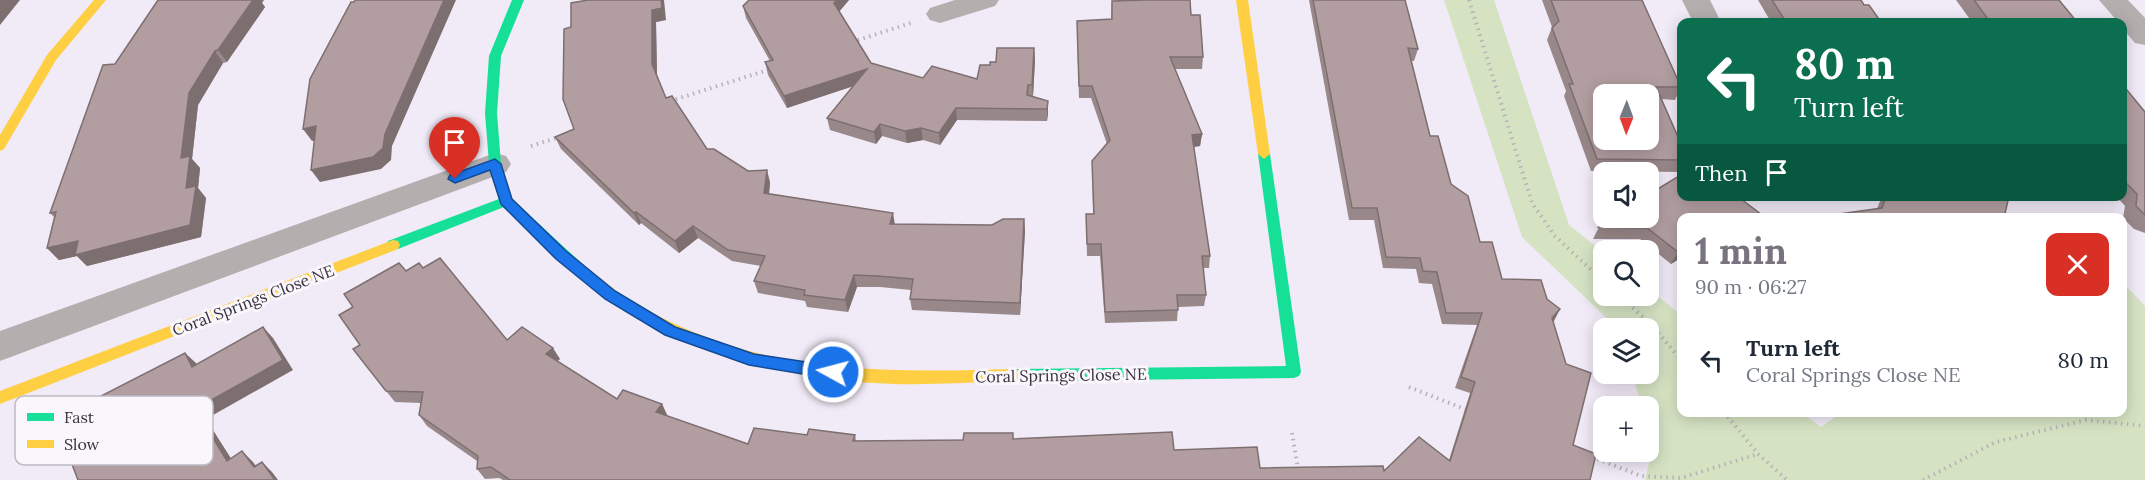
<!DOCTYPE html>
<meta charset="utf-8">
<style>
body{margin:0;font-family:Lora,serif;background:#f2f2f3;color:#1f2937;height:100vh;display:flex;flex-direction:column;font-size:22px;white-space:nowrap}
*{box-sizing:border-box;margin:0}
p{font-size:20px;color:#747a83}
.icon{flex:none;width:33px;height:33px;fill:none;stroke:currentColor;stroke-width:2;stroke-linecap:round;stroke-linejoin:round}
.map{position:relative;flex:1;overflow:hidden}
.sheet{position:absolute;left:1677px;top:213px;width:450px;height:204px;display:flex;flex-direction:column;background:#fff;border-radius:12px;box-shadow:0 3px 15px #0003}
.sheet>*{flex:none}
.top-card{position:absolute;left:1677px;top:18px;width:450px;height:183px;border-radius:12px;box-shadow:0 3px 15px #0003;background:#0b6e4f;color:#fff;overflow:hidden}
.needle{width:39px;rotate:181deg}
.fabs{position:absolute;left:1593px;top:84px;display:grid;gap:12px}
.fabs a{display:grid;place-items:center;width:66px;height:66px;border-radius:12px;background:#fff;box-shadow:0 3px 15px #0003;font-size:30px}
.pin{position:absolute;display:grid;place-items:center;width:51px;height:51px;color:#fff;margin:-62px -26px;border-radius:50% 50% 50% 0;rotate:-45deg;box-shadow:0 0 6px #0007}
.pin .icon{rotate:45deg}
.me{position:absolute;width:66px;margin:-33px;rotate:277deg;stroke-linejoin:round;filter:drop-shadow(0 0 4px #0008)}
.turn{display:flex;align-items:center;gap:21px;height:126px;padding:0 18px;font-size:27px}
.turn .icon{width:78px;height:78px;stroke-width:2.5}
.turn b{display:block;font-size:42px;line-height:51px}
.then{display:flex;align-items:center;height:57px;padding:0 18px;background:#0003;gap:12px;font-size:22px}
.round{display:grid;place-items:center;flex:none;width:63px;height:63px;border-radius:12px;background:#f2f2f3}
.summary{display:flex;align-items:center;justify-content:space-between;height:102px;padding:0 18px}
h1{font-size:36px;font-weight:700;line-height:45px;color:#79727f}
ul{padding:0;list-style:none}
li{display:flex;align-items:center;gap:18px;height:90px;padding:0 18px}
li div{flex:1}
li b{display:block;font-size:22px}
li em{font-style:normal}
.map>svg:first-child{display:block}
</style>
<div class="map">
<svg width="2145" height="480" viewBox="0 0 2145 480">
<rect width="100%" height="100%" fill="#f1eaf7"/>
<polygon fill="#d6e3c3" points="1444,0 1494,0 1569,225 1603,252 1604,296 1648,296 1649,289 1681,315 1682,412 1802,413 1821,427 1842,412 2122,412 2123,283 2145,306 2145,480 1645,480 1653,446 1649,430 1648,406 1642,406 1632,374 1648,374 1648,328 1617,328 1522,237"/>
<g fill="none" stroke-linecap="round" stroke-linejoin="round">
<g stroke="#b7b2b6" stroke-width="4" stroke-dasharray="1.5 4.5" stroke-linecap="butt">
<polyline points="1469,0 1532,203 1555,236 1604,282"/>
<polyline points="852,42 911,23"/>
<polyline points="670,101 771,69"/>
<polyline points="531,146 560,137"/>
<polyline points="1619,296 1650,323 1682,361"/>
<polyline points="1409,387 1467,410"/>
<polyline points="1724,412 1758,454 1787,480"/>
<polyline points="1292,433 1300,480"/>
<polyline points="1592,457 1641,476 1681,478 1758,454"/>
<polyline points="1923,480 1996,442 2086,420 2145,426"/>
</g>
<g fill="#b4aeae" fill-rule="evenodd">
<polygon points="955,0 999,0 995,6 940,23 930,20 926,14 930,8"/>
<polygon points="1682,0 1710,0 1721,22 1693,22"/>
<polygon points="2099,0 2128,0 2145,18 2145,45 2135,43 2122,28 2122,22 2118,22"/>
<polygon points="495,153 506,156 511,164 506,172 0,361 0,331"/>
</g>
<g fill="#16e098" fill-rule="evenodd">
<polygon points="512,0 524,0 501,56 497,113 501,164 512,199 590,271 592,275 590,279 580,279 504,207 398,249 388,249 386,245 388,241 499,199 489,164 485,113 489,56"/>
<polygon points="1264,149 1270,154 1301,372 1299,376 1294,378 1014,381 1009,379 1007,375 1009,371 1014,369 1286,366 1258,154"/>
</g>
<g fill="#ffcf43" fill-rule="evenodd">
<polygon points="94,0 106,0 56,60 4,149 0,151 0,135 47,55"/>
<polygon points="1236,0 1248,0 1270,154 1264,159 1258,154"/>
<polygon points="393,240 398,241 400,245 398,249 0,404 0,391"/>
<path d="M585,270C599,274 610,287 622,295C644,309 667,321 691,331C793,375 905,372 1014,369L1019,371L1021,375L1019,379L1014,381C974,382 935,385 895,384C811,382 724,363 648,324C624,312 602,295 580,279L578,275L580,271Z"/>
</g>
</g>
<g fill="#99888a">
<polygon points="849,0 839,12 871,63 923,78 977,79 990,65 996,62 1034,48 1035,60 1033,96 1048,101 1048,113 1047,121 957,120 940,145 923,140 907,143 882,136 876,144 830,130 827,118 853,86 787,108 768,75 765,62 770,61 746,18 743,6"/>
<polygon points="1309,0 1405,0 1418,49 1414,61 1411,61 1430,136 1451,184 1480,242 1502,279 1553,321 1573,445 1590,480 503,480 499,478 485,479 477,469 477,461 427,426 419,415 421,403 395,402 386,391 360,345 353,307 406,271 423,268 507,340 560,359 557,361 617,399 662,404 667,415 667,416 748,444 807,435 855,435 856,441 1013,439 1174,450 1260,468 1384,471 1449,460 1470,393 1455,388 1477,325 1442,324 1432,284 1419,283 1416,269 1383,268 1374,220 1349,220"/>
<polygon points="1542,0 1642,0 1681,87 1675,100 1661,99 1682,146 1681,172 1591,171 1564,96 1566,91 1547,40 1552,27"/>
<polygon points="1758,0 1861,0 1864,5 1881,22 1771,22"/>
<polygon points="1956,0 2059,0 2077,22 1972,22"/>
<polygon points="1112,1 1191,15 1203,57 1202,69 1175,69 1202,134 1200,146 1194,147 1210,256 1209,268 1203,268 1206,295 1204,306 1178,307 1177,321 1105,323 1100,256 1087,256 1086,214 1093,214 1092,161 1107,144 1091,98 1079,98 1077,33 1111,19"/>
<polygon points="262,3 265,7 227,62 223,63 198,105 192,159 200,168 198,188 206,198 201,237 87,266 77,256 59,260 47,248 54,217 50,213 115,64"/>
<polygon points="666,20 656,22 657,75 666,98 707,149 748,171 770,182 769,194 895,224 992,225 1024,219 1025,231 1020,315 912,310 910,299 911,290 880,287 857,287 848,312 807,307 805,301 758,293 754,281 761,266 732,261 698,238 679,253 641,223 639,225 561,149 555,137 574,129 564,29"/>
<polygon points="2122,84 2145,112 2145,233 2134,229 2123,218 2125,206 2116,196 2122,196"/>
<polygon points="1882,196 2009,196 2004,218 1823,218 1824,216 1877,209"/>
<polygon points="1682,218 1682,257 1671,264 1640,239 1593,239 1599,227"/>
</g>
<g fill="#7d6f70">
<polygon points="0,0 20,0 0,25"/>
<polygon points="253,0 264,0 262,3 265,7 227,62 218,50"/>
<polygon points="444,0 456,0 392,146 391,160 381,169 320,182 311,170 385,134"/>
<polygon points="661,0 664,0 666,20 656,22 657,77 652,64 652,10"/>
<polygon points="837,0 849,0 836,15 834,3"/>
<polygon points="1034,48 1035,60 1033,97 1032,85"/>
<polygon points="215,51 223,63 198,105 192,159 200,168 198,188 206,198 201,237 87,266 77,256 59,260 47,248 186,188 181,158 189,93"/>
<polygon points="867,69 869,81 787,108 784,96"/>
<polygon points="1048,101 1048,113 1047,121 1047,109"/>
<polygon points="956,108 957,120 940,145 939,133"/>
<polygon points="880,124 882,136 876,144 874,132"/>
<polygon points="316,126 325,138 312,141 303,129"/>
<polygon points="921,128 923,140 907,143 905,131"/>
<polygon points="1202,134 1200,146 1191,147 1192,135"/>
<polygon points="767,170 770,182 768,205 764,193"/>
<polygon points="636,212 641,223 639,225 634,213"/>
<polygon points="893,213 895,225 890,224"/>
<polygon points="1024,219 1025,231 1020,315 1020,303"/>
<polygon points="693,226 698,238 679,253 675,241"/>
<polygon points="1682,250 1682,257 1671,264 1678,252"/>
<polygon points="854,275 857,287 848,312 845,300"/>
<polygon points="1560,309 1554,321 1546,329 1552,318"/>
<polygon points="263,327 273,338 293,370 206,419 239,471 227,461 195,409"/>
<polygon points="553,348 560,359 553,365 546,354"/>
<polygon points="185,353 196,363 203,377 192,367"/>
<polygon points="662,404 667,415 662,423 656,412"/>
<polygon points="242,451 253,462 264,477 254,467"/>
<polygon points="262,462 272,472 278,480 275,480"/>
</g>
<g fill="#b29ea0" stroke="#7d6f70" stroke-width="1.5" fill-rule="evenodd">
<polygon points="158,0 253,0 218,50 215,51 189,93 181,158 190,156 186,188 196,186 190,225 75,255 78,241 47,248 56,212 50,213 103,65 115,64"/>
<polygon points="355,0 444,0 385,134 383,148 373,157 311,170 316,126 303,129 310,79 351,2 354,2"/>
<polygon points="588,0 661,0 662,8 652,10 652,64 666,98 672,96 707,149 714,149 748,171 767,170 764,193 893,213 890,224 992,225 1003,219 1024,219 1020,303 910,299 913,279 878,276 854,275 845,300 804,295 805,290 754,281 765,256 728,250 693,226 675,241 636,212 634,213 555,137 574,129 563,99 564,29 571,27 571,3"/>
<polygon points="749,0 837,0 834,3 871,63 923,78 932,66 977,79 980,65 990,65 990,62 996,62 997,48 1034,48 1032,85 1028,85 1027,95 1048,101 1047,109 956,108 939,133 921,128 905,131 880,124 874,132 827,118 867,69 784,96 765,62 773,60 743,6"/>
<polygon points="1146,0 1190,0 1191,15 1200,15 1203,57 1170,57 1202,134 1192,135 1210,256 1202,256 1206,295 1177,295 1178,310 1105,312 1101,244 1087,244 1086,214 1094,214 1092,161 1110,140 1092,86 1079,86 1077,21 1112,19 1112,1"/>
<polygon points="1313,0 1405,0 1418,49 1408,48 1430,136 1438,136 1451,184 1468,196 1480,242 1492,242 1502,279 1541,280 1547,299 1560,309 1552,318 1566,364 1591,373 1573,445 1596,454 1590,480 510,480 491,467 477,469 478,456 419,415 423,392 386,391 353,349 360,345 339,315 353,307 344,294 399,263 406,271 419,263 423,268 440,258 507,340 522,327 553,348 546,354 617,399 623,390 662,404 656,412 748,444 754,428 807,435 809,429 855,435 853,441 963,440 964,433 1013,433 1013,439 1172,432 1174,450 1257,447 1260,468 1383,466 1384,471 1419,437 1450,461 1475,382 1461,377 1482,313 1446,313 1437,272 1423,271 1420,258 1386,257 1377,208 1352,208"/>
<path d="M1551,0H1642L1681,87H1656L1682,146V160L1597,159L1569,84H1573L1552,28L1559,21ZM1604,94H1648V140H1604Z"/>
<polygon points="1772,0 1861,0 1864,5 1869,5 1881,22 1786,22"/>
<polygon points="1974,0 2059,0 2077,22 1990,22"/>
<polygon points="2122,84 2145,112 2145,215 2136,206 2137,194 2122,179"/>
<polygon points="1682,174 1682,196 1737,196 1766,218 1682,218 1682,250 1678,252 1647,228 1599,227 1614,218 1648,218 1648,195"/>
<polygon points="1886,196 2009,196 2004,218 1895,218 1892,216 1893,218 1825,218 1824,216 1882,208"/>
<polygon points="263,327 283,360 195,409 227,461 242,451 254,467 262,462 275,480 78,480 62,438 104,416 97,398 185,353 192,367"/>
</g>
<polygon fill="#1a73e8" stroke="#114b97" stroke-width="1.5" points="495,159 501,164 512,199 566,251 615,291 675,327 754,354 833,366 838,368 841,372 838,377 833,379 749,365 665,335 605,299 556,259 501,204 490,170 455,183 448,179 450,175"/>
<g text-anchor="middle" stroke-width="6" stroke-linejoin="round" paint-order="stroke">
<g font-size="16" fill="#39323e" stroke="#f9f6fc">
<text transform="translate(253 300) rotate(-21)" y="6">Coral Springs Close NE</text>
<text transform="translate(1061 375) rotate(-1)" y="6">Coral Springs Close NE</text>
</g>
</g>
<rect x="15" y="396" width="198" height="69" rx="9" fill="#f9f6fc" stroke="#bfbbc3" stroke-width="1.5"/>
<rect x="27" y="413" width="27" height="8" fill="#16e098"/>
<rect x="27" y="440" width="27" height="8" fill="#ffcf43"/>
<g font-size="16" fill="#39323e">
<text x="64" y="423">Fast</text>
<text x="64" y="450">Slow</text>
</g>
</svg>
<div class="fabs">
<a><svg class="needle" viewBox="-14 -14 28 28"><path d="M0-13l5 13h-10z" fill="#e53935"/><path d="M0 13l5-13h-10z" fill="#747a83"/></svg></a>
<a><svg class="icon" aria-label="sound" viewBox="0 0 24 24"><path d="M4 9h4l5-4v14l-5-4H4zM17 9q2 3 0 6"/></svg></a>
<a><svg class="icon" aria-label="search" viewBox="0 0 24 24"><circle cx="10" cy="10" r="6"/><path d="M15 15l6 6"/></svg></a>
<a><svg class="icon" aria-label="layers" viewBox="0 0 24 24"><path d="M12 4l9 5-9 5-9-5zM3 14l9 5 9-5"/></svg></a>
<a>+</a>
</div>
<div class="pin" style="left:455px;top:179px;background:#d93025"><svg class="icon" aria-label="arrive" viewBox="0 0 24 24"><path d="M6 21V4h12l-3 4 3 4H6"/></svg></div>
<svg class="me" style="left:833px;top:372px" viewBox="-20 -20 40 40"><circle r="17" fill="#1a73e8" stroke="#fff" stroke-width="3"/><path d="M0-11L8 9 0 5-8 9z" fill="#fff"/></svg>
<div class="top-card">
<div class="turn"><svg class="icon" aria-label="left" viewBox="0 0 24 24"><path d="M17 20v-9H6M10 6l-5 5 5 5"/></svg><div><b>80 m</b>Turn left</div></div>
<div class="then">Then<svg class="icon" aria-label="arrive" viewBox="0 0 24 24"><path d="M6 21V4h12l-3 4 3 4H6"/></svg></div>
</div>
<section class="sheet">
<div class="summary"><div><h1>1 min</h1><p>90 m · 06:27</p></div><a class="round" style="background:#d93025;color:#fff"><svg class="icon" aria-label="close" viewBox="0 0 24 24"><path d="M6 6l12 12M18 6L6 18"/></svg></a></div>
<ul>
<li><svg class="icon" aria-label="left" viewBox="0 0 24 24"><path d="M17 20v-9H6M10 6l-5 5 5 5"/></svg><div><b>Turn left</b><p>Coral Springs Close NE</p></div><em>80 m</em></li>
</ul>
</section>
</div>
